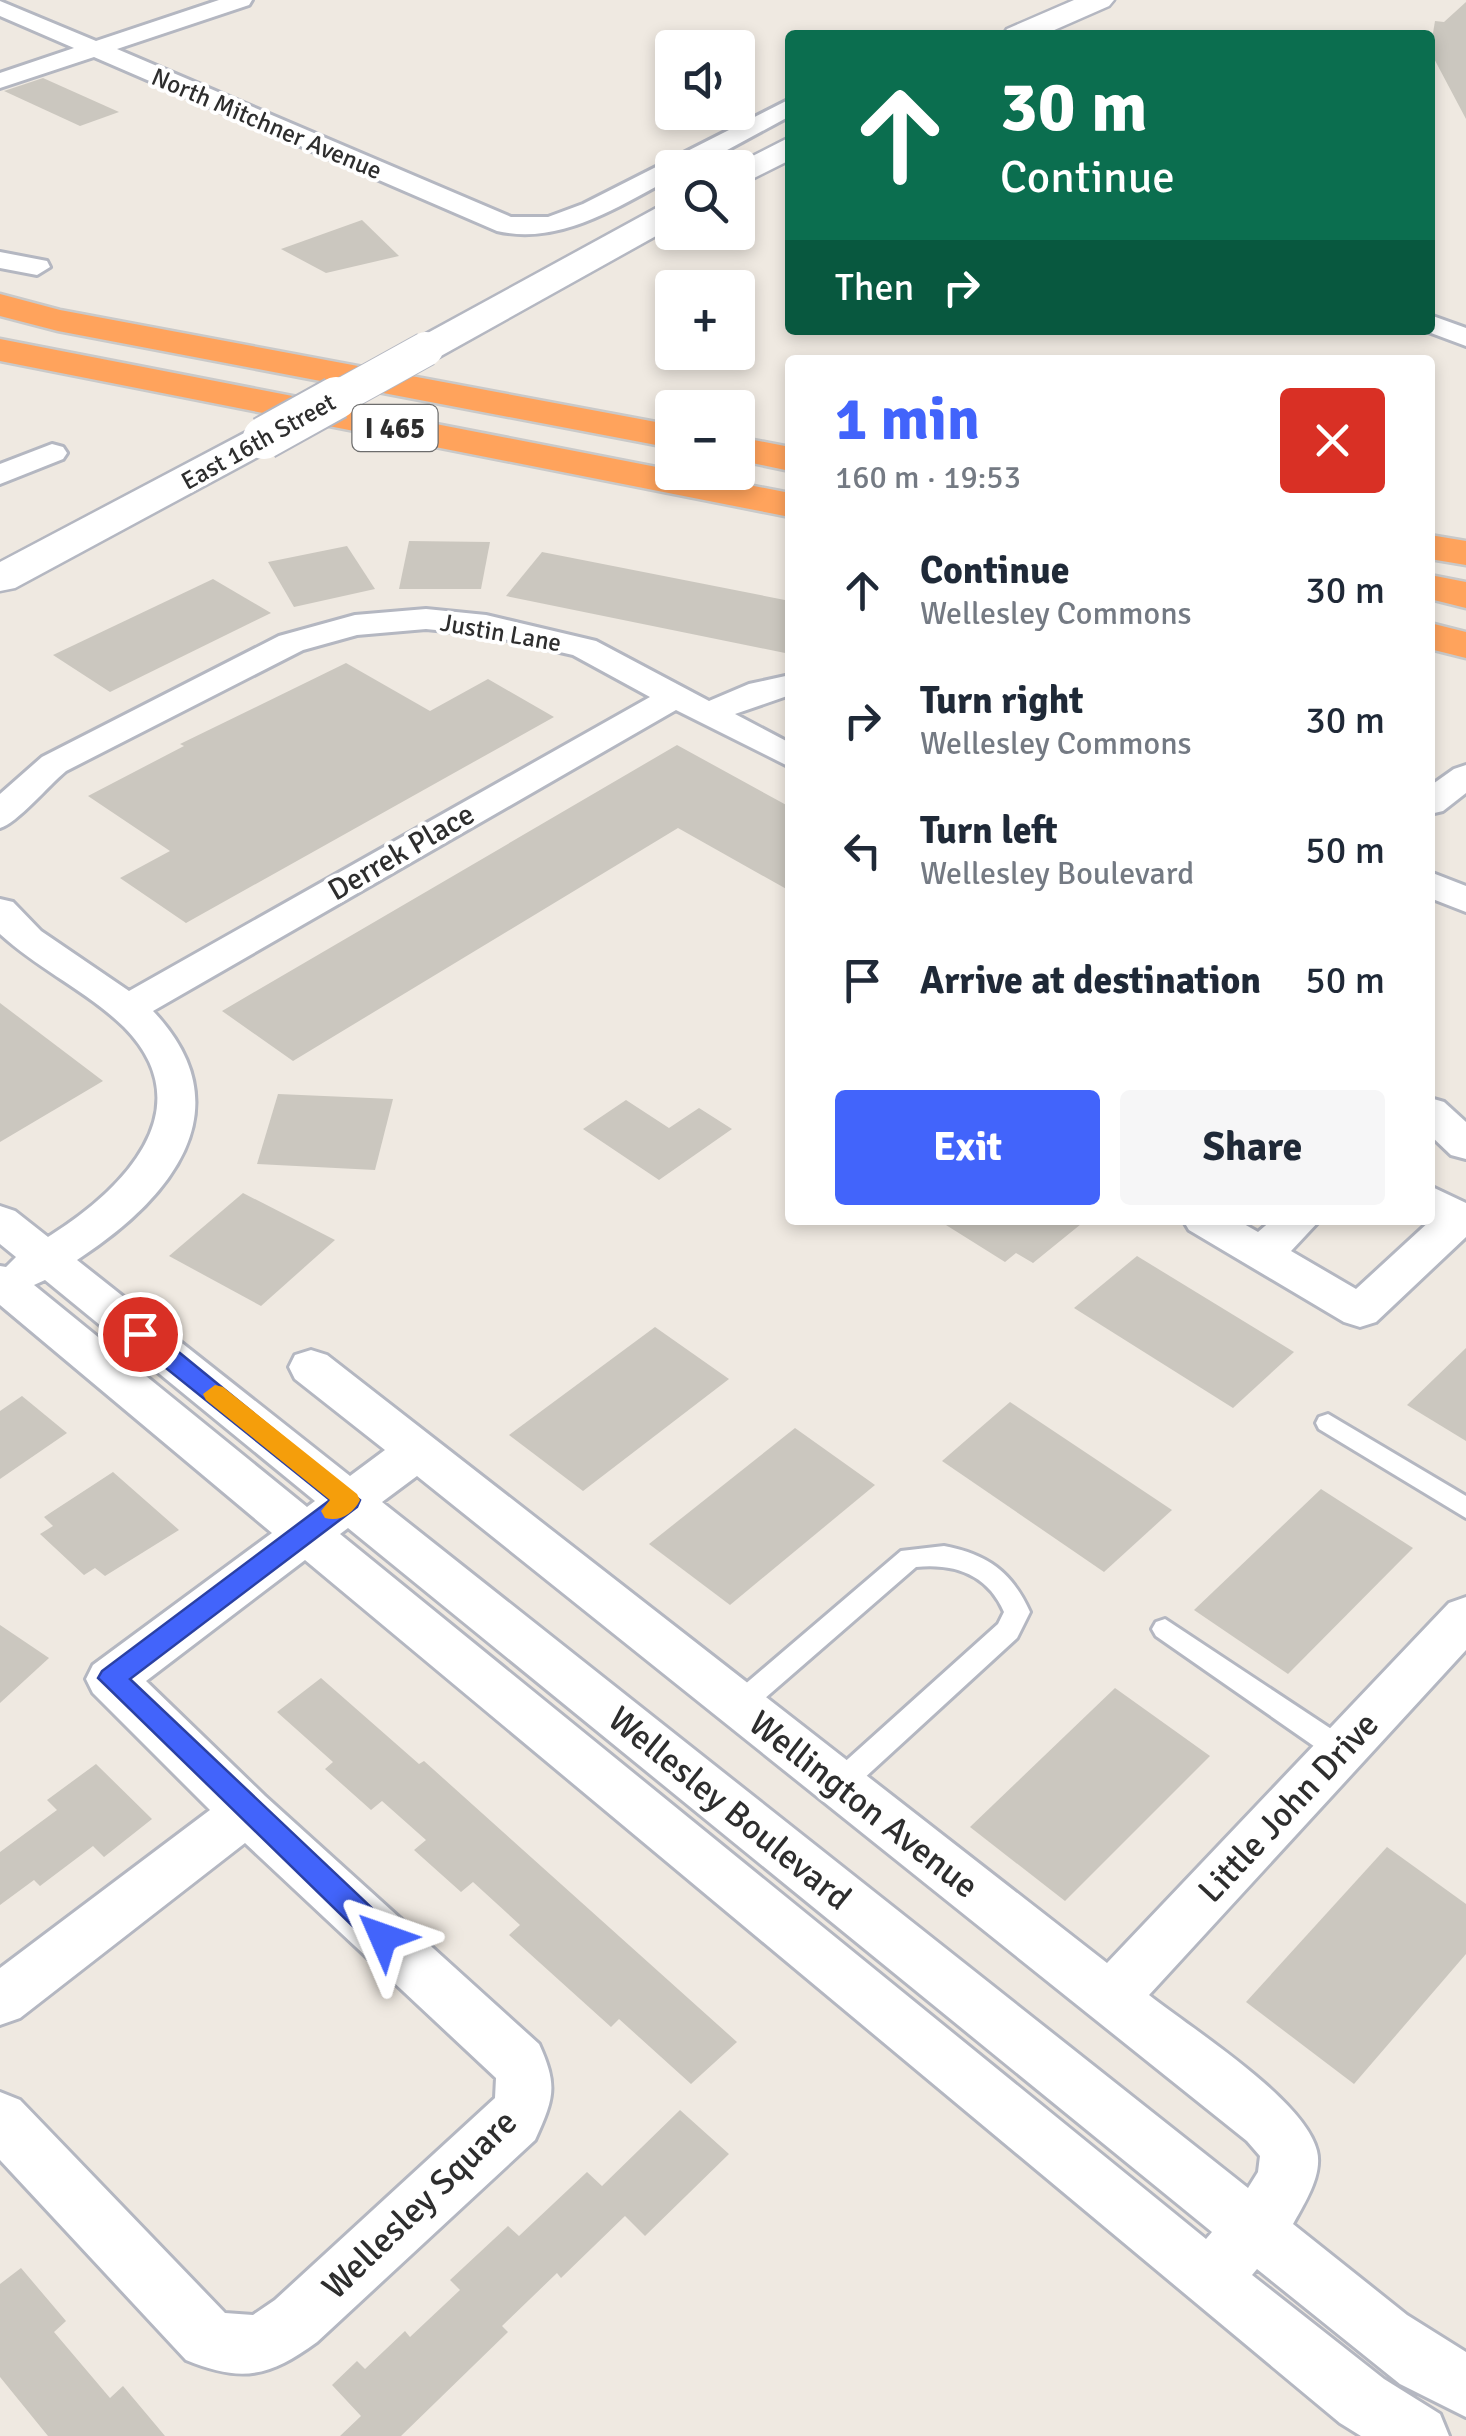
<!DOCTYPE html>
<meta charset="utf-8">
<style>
body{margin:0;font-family:Signika,sans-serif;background:#f6f6f7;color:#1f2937;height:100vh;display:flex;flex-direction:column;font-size:38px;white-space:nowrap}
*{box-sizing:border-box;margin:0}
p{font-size:32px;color:#747a83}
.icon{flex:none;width:55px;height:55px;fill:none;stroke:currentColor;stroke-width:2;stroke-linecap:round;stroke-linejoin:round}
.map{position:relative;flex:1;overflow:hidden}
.panel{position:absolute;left:785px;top:355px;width:650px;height:870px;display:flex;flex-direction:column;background:#fff;border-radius:10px;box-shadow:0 5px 15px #0003}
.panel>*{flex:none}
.banner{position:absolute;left:785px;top:30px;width:650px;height:305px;border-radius:10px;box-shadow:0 5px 15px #0003;background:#0b6e4f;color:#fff;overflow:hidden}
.fabs{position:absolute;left:655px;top:30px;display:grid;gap:20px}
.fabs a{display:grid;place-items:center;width:100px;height:100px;border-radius:10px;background:#fff;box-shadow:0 5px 15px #0003;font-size:50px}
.pin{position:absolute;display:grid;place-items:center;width:85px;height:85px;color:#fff;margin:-42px;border:5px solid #fff;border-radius:50%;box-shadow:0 2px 10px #0007}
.me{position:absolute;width:110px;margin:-55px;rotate:313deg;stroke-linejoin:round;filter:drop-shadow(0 0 8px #0008)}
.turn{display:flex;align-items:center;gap:35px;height:210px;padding:0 50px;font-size:45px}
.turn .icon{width:130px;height:130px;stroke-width:2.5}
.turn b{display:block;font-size:70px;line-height:85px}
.then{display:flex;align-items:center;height:95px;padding:0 50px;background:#0003;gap:20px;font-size:38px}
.round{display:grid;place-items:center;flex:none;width:105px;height:105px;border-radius:10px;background:#f6f6f7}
.overview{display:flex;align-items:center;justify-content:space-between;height:170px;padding:0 50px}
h1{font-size:60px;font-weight:700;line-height:75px;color:#4264fb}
.cta{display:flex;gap:20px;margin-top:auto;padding:20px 50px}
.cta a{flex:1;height:115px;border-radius:10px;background:#4264fb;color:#fff;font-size:40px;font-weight:700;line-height:115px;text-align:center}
.cta a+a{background:#f6f6f7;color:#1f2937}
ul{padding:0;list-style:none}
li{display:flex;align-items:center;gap:30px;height:130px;padding:0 50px}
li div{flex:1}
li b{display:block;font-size:38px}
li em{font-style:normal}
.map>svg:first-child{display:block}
</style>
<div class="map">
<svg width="1466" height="2436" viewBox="0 0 1466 2436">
<rect width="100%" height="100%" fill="#efe9e1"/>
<g fill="#cbc7bf">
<polygon points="1466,2 1466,119 1430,51 1435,21 1444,22"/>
<polygon points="43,78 119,112 80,126 4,91"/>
<polygon points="362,220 399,256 326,273 281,249"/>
<polygon points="409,541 490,542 481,589 399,589"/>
<polygon points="347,546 375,589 294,607 268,562"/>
<polygon points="542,552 790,601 790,654 506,596"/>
<polygon points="213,579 271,613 110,692 53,655"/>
<polygon points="346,663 430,711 488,679 554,717 186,923 120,878 170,851 88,796 184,746 180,744"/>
<polygon points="677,745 790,807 790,891 678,828 293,1061 222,1011"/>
<polygon points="0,1003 103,1081 0,1142"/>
<polygon points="278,1094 393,1099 375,1170 257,1164"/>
<polygon points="626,1100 669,1128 699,1108 732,1129 659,1180 583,1129"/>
<polygon points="243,1193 335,1240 261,1306 169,1256"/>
<polygon points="938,1220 1086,1220 1033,1263 1016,1253 1005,1262"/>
<polygon points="1137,1256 1294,1352 1233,1408 1074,1308"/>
<polygon points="655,1327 729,1379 583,1491 509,1435"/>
<polygon points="1466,1348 1466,1441 1407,1405"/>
<polygon points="22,1396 67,1433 0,1479 0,1411"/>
<polygon points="1010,1402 1172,1510 1104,1572 942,1461"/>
<polygon points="795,1428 875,1485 730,1605 649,1544"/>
<polygon points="113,1472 179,1530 105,1576 95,1568 84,1575 40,1534 53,1526 44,1517"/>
<polygon points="1321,1489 1413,1548 1288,1674 1194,1610"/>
<polygon points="0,1625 49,1658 0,1703"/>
<polygon points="321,1678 419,1764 424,1761 737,2042 691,2084 619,2019 611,2027 509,1935 520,1925 473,1882 461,1892 414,1850 426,1840 382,1801 371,1810 325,1769 333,1762 277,1712"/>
<polygon points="1115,1688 1210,1756 1065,1901 970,1827"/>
<polygon points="96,1764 152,1819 104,1857 93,1846 40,1886 34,1880 0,1905 0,1852 57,1810 47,1800"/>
<polygon points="1387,1847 1466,1904 1466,1954 1354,2084 1246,2002"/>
<polygon points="680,2110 729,2154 645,2236 625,2216 561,2278 557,2273 502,2326 508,2332 401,2436 340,2436 361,2416 332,2385 357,2361 365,2369 405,2331 410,2337 460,2290 450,2280 508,2226 519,2236 587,2172 602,2186"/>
<polygon points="21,2268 66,2321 54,2332 110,2398 123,2386 165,2436 48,2436 0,2377 0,2284"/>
</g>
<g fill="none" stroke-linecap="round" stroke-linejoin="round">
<g stroke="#b4b7c1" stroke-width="6">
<g id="service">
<polygon points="1328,1414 1466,1496 1466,1518 1319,1429 1316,1423 1319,1417"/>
<path d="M944,1546C987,1554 1012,1572 1030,1612L1017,1638L849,1792L839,1796L829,1792L825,1784L829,1776L998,1624L1004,1612C988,1575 955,1563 916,1567L748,1713L739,1716L730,1713L726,1705L730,1697L901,1551Z"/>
<polygon points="1165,1619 1351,1742 1355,1750 1351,1758 1341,1761 1331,1758 1156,1636 1152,1629 1156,1622"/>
</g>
</g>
<g stroke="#b4b7c1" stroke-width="6">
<g id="minor">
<path d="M219,0H252L249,5L117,49L511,217H548L583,204L790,99V116L694,168H672V178C619,206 560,246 497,231L94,57L0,88V73L74,48L0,16V1L96,41Z"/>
<polygon points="0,252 47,261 50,267 37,275 0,268"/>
<polygon points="1430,315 1466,328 1466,346 1423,330 1430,330"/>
<polygon points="52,444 63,447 67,453 63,459 0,484 0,464"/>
<path d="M426,609L486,615L596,641L709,701L749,684L790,675V695L735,714L790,743V767L676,710L153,1011C247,1110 168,1201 77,1260L350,1476L385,1450L295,1379L289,1367L295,1355L311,1350L327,1355L1107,1963L1449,1603L1466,1597V1650L1149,1995C1192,2029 1305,2100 1317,2151C1323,2175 1304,2204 1293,2224L1407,2315L1466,2352V2417L1400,2384L1257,2269L1252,2275L1384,2379L1440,2414L1449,2436H1361L1340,2423L305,1560L146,1681L265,1796L539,2044C558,2086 554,2098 535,2140L317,2342C269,2377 242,2383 186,2360L0,2160V2092L20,2100L225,2313L253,2315L275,2300L495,2098L496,2078L245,1843L20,2018L0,2025V1968L210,1810L93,1693L86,1679L93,1665L272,1533L0,1305V1266L6,1267L16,1257L0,1244V1206L15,1211L48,1237C120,1192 206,1110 124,1027C87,991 38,969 0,934V899L13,902L41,931L129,991L650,697L573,655L486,635L426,629L357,635L303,650L66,771C49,785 16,824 0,828V794L42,757L279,636L355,615ZM45,1280L315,1501L307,1507L34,1285ZM417,1476L1247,2141L1260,2156L1258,2172L1248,2188L382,1502ZM348,1528L1212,2232L1206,2239L340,1534Z"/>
<polygon points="1466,765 1466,793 1443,811 1430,814 1430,786 1454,769"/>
<polygon points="1430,872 1466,886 1466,912 1430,898"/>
<polygon points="1430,1098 1444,1102 1466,1122 1466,1159 1451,1155 1430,1135"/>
<polygon points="1430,1186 1466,1203 1466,1237 1376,1322 1360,1327 1344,1322 1189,1230 1183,1220 1237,1220 1258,1232 1272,1220 1320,1220 1291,1251 1356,1289 1431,1220"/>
</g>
</g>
<g stroke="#b4b7c1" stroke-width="5">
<g id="tertiary">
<polygon points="1074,0 1114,0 1109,6 1043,35 1003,35 1007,29"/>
<polygon points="790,137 790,160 738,186 738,168 729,168"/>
<polygon points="672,203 672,227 439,357 426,360 413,357 408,349 413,341 660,206"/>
<polygon points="264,426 278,430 283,438 278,446 15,588 0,591 0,562 250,430"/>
</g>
</g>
<g stroke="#c9c9c9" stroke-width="5">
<g id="motorway">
<polygon points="0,294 60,310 672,425 672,448 58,331 0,316"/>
<polygon points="0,339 790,493 790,517 0,361"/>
<polygon points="738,437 790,447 790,471 738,460"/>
<polygon points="1430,535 1466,541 1466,565 1430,559"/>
<polygon points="1430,575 1466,582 1466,608 1430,599"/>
<polygon points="1430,623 1466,632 1466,658 1430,649"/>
</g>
</g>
<use href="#service" fill="#fff" fill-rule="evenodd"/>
<use href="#minor" fill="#fff" fill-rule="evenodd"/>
<use href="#tertiary" fill="#fff" fill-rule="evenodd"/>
<use href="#motorway" fill="#ffa35c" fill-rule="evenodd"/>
<g stroke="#b4b7c1" stroke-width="36" stroke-linecap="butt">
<polyline id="tertiary-bridge-far1" points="332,401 426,349"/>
</g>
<g stroke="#b4b7c1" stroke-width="46" stroke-linecap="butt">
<polyline id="tertiary-bridge" points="264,438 336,398"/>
</g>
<use href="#tertiary-bridge-far1" stroke="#fff" stroke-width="34"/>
<use href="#tertiary-bridge" stroke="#fff" stroke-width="42"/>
</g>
<polygon fill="#4264fb" stroke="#2b41a3" stroke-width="2.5" points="140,1325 148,1327 360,1500 357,1507 130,1679 393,1928 398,1937 393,1946 383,1950 373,1946 98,1678 102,1671 330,1500 131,1340 128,1334 131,1327"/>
<path fill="#f59e0b" d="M215,1385L223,1387L357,1494L360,1500C353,1514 340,1522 325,1518L321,1511L330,1500L206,1400L203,1394Z"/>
<g text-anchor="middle" stroke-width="8" stroke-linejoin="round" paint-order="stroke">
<g font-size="25" fill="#2e2e2e" stroke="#fff">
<text transform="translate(267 123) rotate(23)" y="9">North Mitchner Avenue</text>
<text transform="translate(258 441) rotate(-29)" y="9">East 16th Street</text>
<text transform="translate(501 632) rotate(10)" y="9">Justin Lane</text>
</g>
<rect fill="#fff" stroke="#6d6d6d" stroke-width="2.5" x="352.5" y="405" width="85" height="46" rx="8"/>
<g font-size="28" font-weight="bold" fill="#2e2e2e">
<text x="395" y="438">I 465</text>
</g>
<g font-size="30" fill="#2e2e2e" stroke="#fff">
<text transform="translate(401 852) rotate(-30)" y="10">Derrek Place</text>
</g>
<g font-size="35" fill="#2e2e2e" stroke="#fff">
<text transform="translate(864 1804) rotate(38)" y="12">Wellington Avenue</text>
<text transform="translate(1288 1807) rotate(-47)" y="12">Little John Drive</text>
<text transform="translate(730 1808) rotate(39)" y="12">Wellesley Boulevard</text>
<text transform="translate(419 2204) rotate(-44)" y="12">Wellesley Square</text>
</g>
</g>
</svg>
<div class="fabs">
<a><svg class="icon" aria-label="sound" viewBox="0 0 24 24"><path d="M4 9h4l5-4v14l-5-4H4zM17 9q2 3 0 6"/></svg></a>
<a><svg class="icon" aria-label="search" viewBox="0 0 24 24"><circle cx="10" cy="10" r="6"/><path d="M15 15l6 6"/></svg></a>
<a>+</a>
<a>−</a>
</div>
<div class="pin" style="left:140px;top:1334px;background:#d93025"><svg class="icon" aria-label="arrive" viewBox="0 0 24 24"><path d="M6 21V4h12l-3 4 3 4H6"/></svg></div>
<svg class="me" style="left:383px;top:1937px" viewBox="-20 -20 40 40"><path d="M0-17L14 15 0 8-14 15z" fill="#4264fb" stroke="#fff" stroke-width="4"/></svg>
<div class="banner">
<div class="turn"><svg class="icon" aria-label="ahead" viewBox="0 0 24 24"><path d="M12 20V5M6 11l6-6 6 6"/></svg><div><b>30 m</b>Continue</div></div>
<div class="then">Then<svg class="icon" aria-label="right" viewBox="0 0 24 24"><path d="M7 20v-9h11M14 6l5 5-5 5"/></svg></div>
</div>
<section class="panel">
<div class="overview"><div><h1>1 min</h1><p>160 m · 19:53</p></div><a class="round" style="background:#d93025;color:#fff"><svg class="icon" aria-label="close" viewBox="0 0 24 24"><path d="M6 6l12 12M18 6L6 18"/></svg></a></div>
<ul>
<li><svg class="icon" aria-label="ahead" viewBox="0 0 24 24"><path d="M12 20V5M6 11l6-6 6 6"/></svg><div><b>Continue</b><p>Wellesley Commons</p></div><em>30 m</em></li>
<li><svg class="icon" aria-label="right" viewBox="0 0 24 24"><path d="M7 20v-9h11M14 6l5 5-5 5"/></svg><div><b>Turn right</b><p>Wellesley Commons</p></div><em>30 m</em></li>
<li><svg class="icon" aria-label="left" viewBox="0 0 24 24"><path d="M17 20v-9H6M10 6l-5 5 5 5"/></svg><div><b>Turn left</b><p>Wellesley Boulevard</p></div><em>50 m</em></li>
<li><svg class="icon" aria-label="arrive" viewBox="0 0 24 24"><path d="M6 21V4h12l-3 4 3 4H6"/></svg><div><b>Arrive at destination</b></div><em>50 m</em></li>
</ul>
<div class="cta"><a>Exit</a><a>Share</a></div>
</section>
</div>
